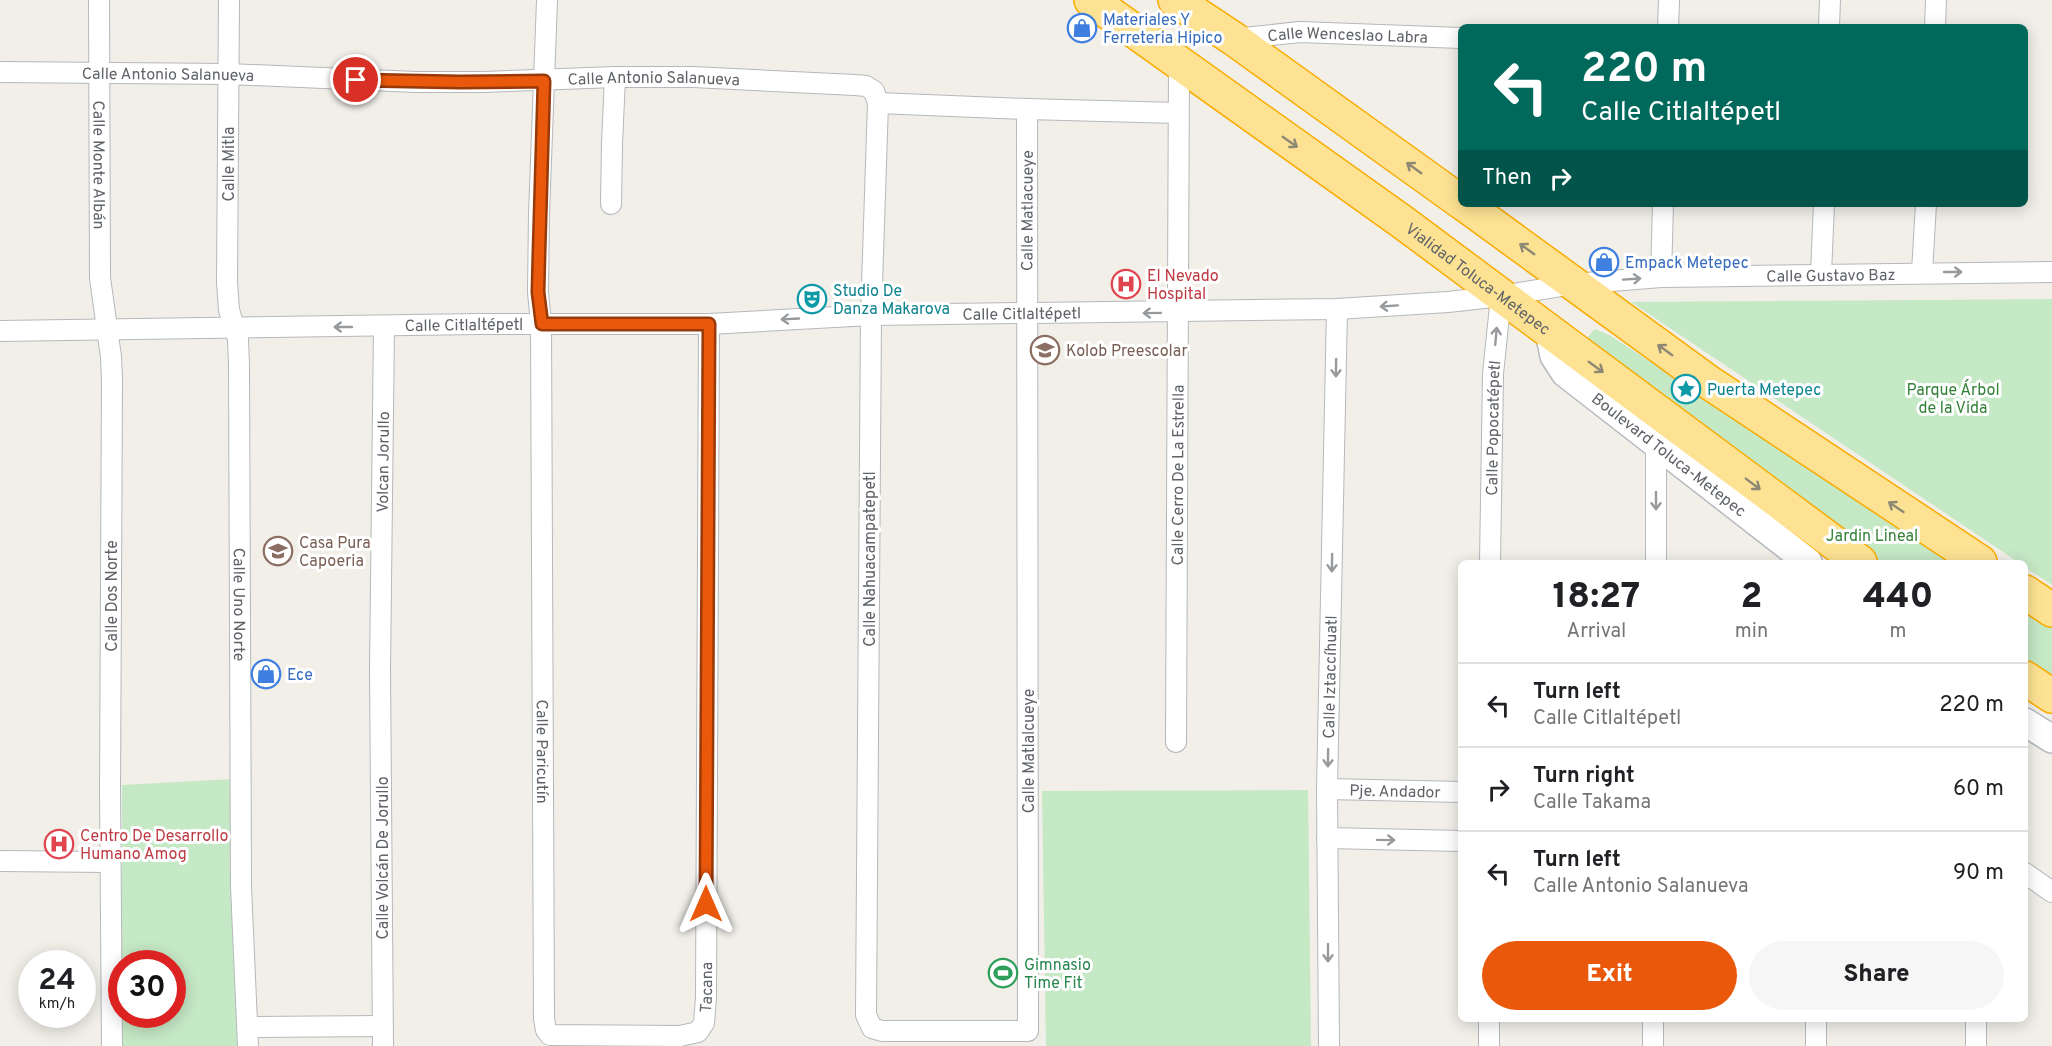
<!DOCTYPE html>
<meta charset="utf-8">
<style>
body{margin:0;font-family:Overpass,sans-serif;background:#f6f6f6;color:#202124;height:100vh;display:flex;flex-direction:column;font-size:22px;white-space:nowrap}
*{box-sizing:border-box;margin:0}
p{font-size:20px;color:#757577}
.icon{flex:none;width:33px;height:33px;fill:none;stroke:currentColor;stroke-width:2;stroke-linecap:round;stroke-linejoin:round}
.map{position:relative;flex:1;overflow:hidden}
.details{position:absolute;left:1458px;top:560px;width:570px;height:462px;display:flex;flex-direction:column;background:#fff;border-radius:9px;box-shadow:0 3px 15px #0003}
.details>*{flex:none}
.banner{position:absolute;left:1458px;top:24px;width:570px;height:183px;border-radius:9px;box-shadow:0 3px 15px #0003;background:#00695c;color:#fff;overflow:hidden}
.speed{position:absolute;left:18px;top:950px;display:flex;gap:12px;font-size:30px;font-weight:700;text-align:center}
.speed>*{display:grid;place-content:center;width:78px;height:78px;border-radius:50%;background:#fff;box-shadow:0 3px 15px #0003;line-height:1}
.speed small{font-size:15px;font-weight:400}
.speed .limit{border:9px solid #d22;background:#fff;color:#111}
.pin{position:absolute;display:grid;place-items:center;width:51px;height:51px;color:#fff;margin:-26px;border:3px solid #fff;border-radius:50%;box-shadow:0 2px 6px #0007}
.me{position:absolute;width:66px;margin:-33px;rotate:0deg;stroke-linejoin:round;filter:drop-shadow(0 0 4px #0008)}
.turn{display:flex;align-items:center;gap:21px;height:126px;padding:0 24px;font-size:27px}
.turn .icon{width:78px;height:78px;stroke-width:2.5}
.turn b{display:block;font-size:42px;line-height:51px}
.then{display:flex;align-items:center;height:57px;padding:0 24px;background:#0003;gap:12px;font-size:22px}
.eta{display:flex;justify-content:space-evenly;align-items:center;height:102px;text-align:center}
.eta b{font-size:36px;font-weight:800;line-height:42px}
.action{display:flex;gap:12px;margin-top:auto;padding:12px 24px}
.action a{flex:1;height:69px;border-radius:36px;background:#ea580c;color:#fff;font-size:24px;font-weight:800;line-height:69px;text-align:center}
.action a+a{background:#f6f6f6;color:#202124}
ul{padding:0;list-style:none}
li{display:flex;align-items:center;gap:18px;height:84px;padding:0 24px;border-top:2px solid #e0e0e0}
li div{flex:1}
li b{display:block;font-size:22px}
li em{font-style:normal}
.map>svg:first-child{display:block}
</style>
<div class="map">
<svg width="2052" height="1046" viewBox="0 0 2052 1046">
<rect width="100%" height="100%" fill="#f1efe8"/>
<g fill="#c5e8c5">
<polygon points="2052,299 2052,585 2025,567 2025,562 2018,562 1631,302"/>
<polygon points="1595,329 1611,336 1955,562 1870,562 1593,349 1587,338"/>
<polygon points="2025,610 2052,628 2052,689 2025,671"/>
<polygon points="234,779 237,1046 122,1046 122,1014 172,1014 172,963 122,963 122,785"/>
<polygon points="1308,790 1311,1046 1046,1046 1042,791"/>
</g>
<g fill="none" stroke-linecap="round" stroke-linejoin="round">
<g stroke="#b5b8bc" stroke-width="22">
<g id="street">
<path id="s1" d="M99,0L100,278L111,357L112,380L110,790L112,1046"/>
<path id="s2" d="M229,0L227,282L229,310L238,339L239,365L241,886L248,1046"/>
<path id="s3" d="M547,0L539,214L538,292L541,324L544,1019L546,1030L550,1035L680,1036L698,1032L704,1023L706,997L709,324"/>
<polyline points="1668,27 1669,0"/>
<polyline points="1829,27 1830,0"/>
<polyline points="1935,27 1936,0"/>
<path id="s4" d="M1234,39L1300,32L1461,38"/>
<path id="s5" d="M0,72L228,74L416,82H483L615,77H693L855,85L866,86L874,91L878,103L871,315L866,1015L872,1028L882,1031H1028C1028,724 1025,417 1027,109"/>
<polyline points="878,103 1027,109 1178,113"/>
<polyline points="611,204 612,144 615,77"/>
<polyline points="1922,272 1926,204"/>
<polyline points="1821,274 1824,204"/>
<polyline points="1661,277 1663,204"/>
<path id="s6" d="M0,331L479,324H709L871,315L1337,309L1448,302L1501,296L1574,284L1661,277L2052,272"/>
<path id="s7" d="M1490,562L1493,374L1501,296"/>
<polyline points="1656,562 1656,443 1661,438"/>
<path id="s8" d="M1176,742L1179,64"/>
<path id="s9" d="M1327,789L1461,792"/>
<polyline points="1327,838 1461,841"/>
<polyline points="0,861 110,862"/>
<polyline points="2025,873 2052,892"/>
<polyline points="1489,1018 1489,1046"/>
<polyline points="1976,1018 1976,1046"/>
<polyline points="248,1027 383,1026"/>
<path id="s10" d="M383,1046L380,670L384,326"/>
<path id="s11" d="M1329,1046L1327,789L1337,309"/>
<polyline points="1653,1046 1653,1018"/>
<polyline points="1816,1046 1816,1018"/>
</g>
</g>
<g stroke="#b6babf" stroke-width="30">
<g id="secondary">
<path id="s12" d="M1549,332L1554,356L1565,373L1808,562"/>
<polyline points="2025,722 2052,739"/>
</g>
</g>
<g stroke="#f9ab00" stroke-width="36">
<g id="highway">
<path id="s13" d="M1091,0L1401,221L1860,562"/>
<polyline points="1175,0 1234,39 1461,202"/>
<polyline points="1464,204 1710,383 1980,562"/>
<polyline points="2025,592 2052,610"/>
<polyline points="2025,678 2052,696"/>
</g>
</g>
<use href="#street" stroke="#fff" stroke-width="20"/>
<use href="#secondary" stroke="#fff" stroke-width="27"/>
<use href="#highway" stroke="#fde293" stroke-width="33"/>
</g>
<defs><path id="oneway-shaft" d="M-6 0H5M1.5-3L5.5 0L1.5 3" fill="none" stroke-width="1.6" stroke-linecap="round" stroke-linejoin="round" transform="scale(1.5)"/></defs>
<g stroke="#8e8975">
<use href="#oneway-shaft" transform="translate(1290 142) rotate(35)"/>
<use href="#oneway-shaft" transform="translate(1414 168) rotate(-144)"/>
<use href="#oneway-shaft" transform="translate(1527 249) rotate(-144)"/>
<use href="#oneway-shaft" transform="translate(1665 350) rotate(-144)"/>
<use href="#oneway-shaft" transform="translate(1596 367) rotate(36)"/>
<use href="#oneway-shaft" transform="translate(1753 484) rotate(37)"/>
<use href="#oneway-shaft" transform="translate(1896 507) rotate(-146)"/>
</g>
<g stroke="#979a9d">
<use href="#oneway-shaft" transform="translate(1953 272)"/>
<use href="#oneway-shaft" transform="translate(1632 279) rotate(-4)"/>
<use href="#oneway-shaft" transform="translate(1389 306) rotate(176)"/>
<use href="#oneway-shaft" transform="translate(1152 313) rotate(179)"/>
<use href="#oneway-shaft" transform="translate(790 319) rotate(177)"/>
<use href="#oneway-shaft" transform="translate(343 327) rotate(180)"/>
<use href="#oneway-shaft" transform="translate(1496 336) rotate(-85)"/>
<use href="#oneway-shaft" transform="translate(1336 368) rotate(91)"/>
<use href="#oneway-shaft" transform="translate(1656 501) rotate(90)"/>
<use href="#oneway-shaft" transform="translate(1332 563) rotate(91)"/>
<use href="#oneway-shaft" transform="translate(1328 758) rotate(91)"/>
<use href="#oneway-shaft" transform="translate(1386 840) rotate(1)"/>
<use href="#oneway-shaft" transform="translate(1328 953) rotate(90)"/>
</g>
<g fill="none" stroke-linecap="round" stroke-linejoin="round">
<g stroke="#983908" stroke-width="15">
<polyline id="route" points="356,80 460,82 544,81 539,253 538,292 542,324 709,324 706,904"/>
</g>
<use href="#route" stroke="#ea580c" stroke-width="10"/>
</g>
<defs>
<g id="shop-ring" transform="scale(1.5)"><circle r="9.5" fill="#fff" stroke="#3f7fe0" stroke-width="1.5"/><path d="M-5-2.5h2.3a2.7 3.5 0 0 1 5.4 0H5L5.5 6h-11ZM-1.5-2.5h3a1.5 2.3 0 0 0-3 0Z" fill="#3f7fe0"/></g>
<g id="hospital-ring" transform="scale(1.5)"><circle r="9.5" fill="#fff" stroke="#e0444e" stroke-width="1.5"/><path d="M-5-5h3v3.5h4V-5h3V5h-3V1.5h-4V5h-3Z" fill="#e0444e"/></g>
<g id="theatre-ring" transform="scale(1.5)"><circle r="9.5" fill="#fff" stroke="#0f9aa8" stroke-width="1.5"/><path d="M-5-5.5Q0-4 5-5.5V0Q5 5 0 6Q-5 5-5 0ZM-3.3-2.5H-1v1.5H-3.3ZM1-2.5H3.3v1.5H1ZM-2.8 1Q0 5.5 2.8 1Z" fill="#0f9aa8"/></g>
<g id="school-ring" transform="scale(1.5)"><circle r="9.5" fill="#fff" stroke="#8d6e63" stroke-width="1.5"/><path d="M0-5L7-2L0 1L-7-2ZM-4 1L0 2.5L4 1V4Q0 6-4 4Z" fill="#8d6e63"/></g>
<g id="sight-ring" transform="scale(1.5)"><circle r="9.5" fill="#fff" stroke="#0f9aa8" stroke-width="1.5"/><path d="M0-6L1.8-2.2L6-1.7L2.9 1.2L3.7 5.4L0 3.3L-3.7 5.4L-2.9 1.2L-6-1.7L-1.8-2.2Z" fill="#0f9aa8"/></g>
<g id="stadium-ring" transform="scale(1.5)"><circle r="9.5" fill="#fff" stroke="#2e9e5b" stroke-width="1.5"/><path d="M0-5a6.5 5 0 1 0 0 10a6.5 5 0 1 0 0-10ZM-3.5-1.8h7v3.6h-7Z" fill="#2e9e5b"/></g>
</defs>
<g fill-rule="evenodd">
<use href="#shop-ring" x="1082" y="28"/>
<use href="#shop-ring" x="1604" y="262"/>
<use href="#hospital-ring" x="1126" y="284"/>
<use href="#theatre-ring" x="812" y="299"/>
<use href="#school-ring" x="1045" y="350"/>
<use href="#sight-ring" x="1686" y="389"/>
<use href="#school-ring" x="278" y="551"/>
<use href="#shop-ring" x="266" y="674"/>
<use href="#hospital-ring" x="59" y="844"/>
<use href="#stadium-ring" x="1003" y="973"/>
</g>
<g text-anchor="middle" stroke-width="6" stroke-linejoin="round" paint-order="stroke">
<g font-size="16" fill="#366cbe" stroke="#fff" text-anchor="start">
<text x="1103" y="25">Materiales Y<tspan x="1103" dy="18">Ferreteria Hipico</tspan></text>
<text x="1625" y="268">Empack Metepec</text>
<text x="287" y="680">Ece</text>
</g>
<g font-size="16" fill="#5f6368" stroke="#fff">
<text dy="6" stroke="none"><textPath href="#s4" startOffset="114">Calle Wenceslao Labra</textPath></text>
<text dy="6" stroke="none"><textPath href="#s5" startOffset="168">Calle Antonio Salanueva</textPath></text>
<text dy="6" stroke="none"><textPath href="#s5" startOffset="654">Calle Antonio Salanueva</textPath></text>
<text transform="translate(228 164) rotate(-90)" y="6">Calle Mitla</text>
<text dy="6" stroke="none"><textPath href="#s1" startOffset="165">Calle Monte Albán</textPath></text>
<text dy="6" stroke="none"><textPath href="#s5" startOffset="2792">Calle Matlacueye</textPath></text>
<text dy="6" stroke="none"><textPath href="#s6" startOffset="1833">Calle Gustavo Baz</textPath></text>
<text dy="6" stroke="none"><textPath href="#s13" startOffset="477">Vialidad Toluca-Metepec</textPath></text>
<text dy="6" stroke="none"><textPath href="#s6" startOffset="1022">Calle Citlaltépetl</textPath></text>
<text dy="6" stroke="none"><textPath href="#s6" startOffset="464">Calle Citlaltépetl</textPath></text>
<text dy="6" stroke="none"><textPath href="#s7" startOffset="134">Calle Popocatépetl</textPath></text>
<text dy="6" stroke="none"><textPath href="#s12" startOffset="177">Boulevard Toluca-Metepec</textPath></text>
<text dy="6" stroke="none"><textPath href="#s10" startOffset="584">Volcan Jorullo</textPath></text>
<text dy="6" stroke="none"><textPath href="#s8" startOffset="267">Calle Cerro De La Estrella</textPath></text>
<text transform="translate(869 559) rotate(-90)" y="6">Calle Nahuacampatepetl</text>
<text transform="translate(111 596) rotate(-90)" y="6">Calle Dos Norte</text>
<text dy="6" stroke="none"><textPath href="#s2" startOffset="606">Calle Uno Norte</textPath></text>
<text dy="6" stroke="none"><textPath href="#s11" startOffset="369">Calle Iztaccíhuatl</textPath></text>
<text dy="6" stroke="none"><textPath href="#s3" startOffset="752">Calle Paricutín</textPath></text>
<text transform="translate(1028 751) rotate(-90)" y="6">Calle Matlalcueye</text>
<text dy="6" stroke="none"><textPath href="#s9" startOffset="68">Pje. Andador</textPath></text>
<text transform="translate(382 858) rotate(-90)" y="6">Calle Volcán De Jorullo</text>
<text dy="6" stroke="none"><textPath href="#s3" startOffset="1232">Tacana</textPath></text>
</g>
<g font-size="16" fill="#be3a42" stroke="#fff" text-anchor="start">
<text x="1147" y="281">El Nevado<tspan x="1147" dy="18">Hospital</tspan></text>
<text x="80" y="841">Centro De Desarrollo<tspan x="80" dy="18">Humano Amog</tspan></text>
</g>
<g font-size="16" fill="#0d838f" stroke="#fff" text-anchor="start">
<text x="833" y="296">Studio De<tspan x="833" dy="18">Danza Makarova</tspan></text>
<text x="1707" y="395">Puerta Metepec</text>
</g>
<g font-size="16" fill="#785e54" stroke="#fff" text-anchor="start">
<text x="1066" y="356">Kolob Preescolar</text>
<text x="299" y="548">Casa Pura<tspan x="299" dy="18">Capoeria</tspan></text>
</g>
<g font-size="16" fill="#348238" stroke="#fff">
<text x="1953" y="395">Parque Árbol<tspan x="1953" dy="18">de la Vida</tspan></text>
<text x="1872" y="541">Jardin Lineal</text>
</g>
<g font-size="16" fill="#27864d" stroke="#fff" text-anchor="start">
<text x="1024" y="970">Gimnasio<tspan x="1024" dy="18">Time Fit</tspan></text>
</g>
</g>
</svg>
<div class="speed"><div>24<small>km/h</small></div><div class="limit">30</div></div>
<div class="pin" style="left:356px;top:80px;background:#d93025"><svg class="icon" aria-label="arrive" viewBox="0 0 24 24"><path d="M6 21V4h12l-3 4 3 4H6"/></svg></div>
<svg class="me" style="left:706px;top:904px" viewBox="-20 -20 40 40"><path d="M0-17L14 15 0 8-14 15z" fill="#ea580c" stroke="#fff" stroke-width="4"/></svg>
<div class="banner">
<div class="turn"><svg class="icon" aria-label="left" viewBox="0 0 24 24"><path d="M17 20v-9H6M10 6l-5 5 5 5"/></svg><div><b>220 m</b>Calle Citlaltépetl</div></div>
<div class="then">Then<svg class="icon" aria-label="right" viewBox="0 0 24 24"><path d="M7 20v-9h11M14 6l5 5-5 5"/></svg></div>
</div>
<section class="details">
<div class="eta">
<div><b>18:27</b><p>Arrival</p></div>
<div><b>2</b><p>min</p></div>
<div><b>440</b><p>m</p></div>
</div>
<ul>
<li><svg class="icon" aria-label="left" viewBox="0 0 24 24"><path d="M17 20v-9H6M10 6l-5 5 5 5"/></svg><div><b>Turn left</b><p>Calle Citlaltépetl</p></div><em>220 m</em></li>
<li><svg class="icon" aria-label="right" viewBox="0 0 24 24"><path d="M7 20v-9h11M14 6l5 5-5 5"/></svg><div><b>Turn right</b><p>Calle Takama</p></div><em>60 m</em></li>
<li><svg class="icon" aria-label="left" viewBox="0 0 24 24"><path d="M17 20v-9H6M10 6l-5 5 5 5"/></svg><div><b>Turn left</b><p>Calle Antonio Salanueva</p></div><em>90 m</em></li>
</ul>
<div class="action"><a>Exit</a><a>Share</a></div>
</section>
</div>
